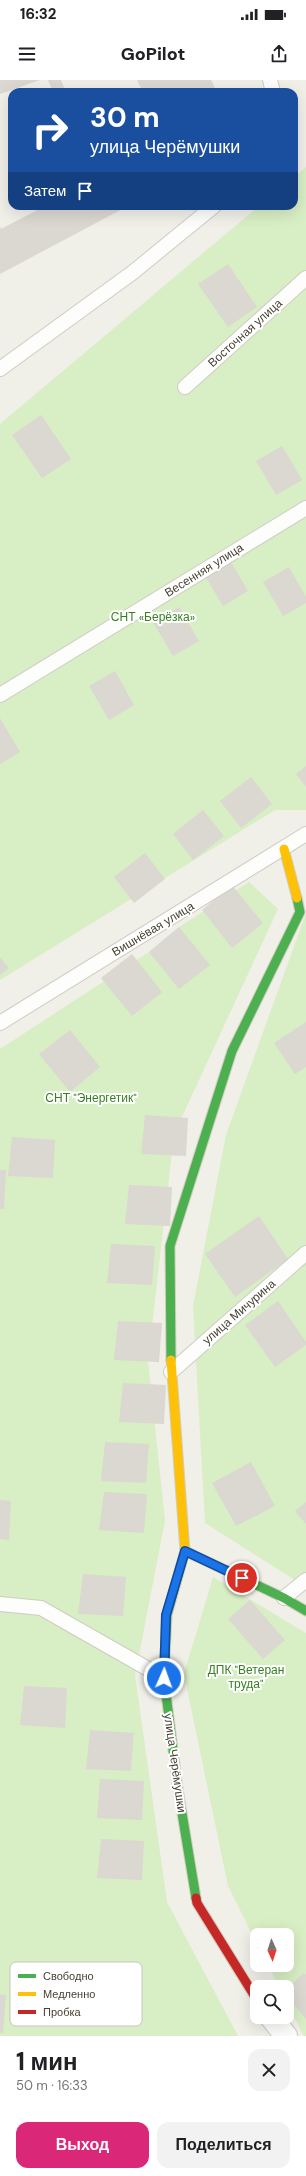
<!DOCTYPE html>
<html lang="ru">
<meta charset="utf-8">
<style>
body{margin:0;font-family:"DM Sans",sans-serif;background:#f2f2f2;color:#202124;height:100vh;display:flex;flex-direction:column;font-size:15px;white-space:nowrap}
*{box-sizing:border-box;margin:0}
p{font-size:13px;color:#757577}
.icon{flex:none;width:22px;height:22px;fill:none;stroke:currentColor;stroke-width:2;stroke-linecap:round;stroke-linejoin:round}
.map{position:relative;height:1956px;overflow:hidden}
.panel{display:flex;flex-direction:column;background:#fff;flex:1}
.panel>*{flex:none}
.top-card{position:absolute;left:8px;top:8px;width:290px;height:122px;border-radius:12px;box-shadow:0 4px 16px #0002;background:#1a4fa0;color:#fff;overflow:hidden}
.needle{width:26px;rotate:177deg}
.fabs{position:absolute;left:250px;top:1848px;display:grid;gap:8px}
.fabs a{display:grid;place-items:center;width:44px;height:44px;border-radius:8px;background:#fff;box-shadow:0 4px 16px #0002;font-size:20px}
.pin{position:absolute;display:grid;place-items:center;width:34px;height:34px;color:#fff;margin:-17px;border:2px solid #fff;border-radius:50%;box-shadow:0 1px 4px #0007}
.me{position:absolute;width:44px;margin:-22px;rotate:2deg;stroke-linejoin:round;filter:drop-shadow(0 0 3px #0008)}
.turn{display:flex;align-items:center;gap:14px;height:84px;padding:0 16px;font-size:18px}
.turn .icon{width:52px;height:52px;stroke-width:2.5}
.turn b{display:block;font-size:28px;line-height:34px}
.then{display:flex;align-items:center;height:38px;padding:0 16px;background:#0003;gap:8px;font-size:15px}
.round{display:grid;place-items:center;flex:none;width:42px;height:42px;border-radius:12px;background:#f2f2f2}
.head{display:flex;align-items:center;justify-content:space-between;height:68px;padding:0 16px}
h1{font-size:24px;font-weight:800;line-height:30px}
.cta{display:flex;gap:8px;margin-top:auto;padding:8px 16px}
.cta a{flex:1;height:46px;border-radius:12px;background:#db2777;color:#fff;font-size:16px;font-weight:800;line-height:46px;text-align:center}
.cta a+a{background:#f2f2f2;color:#202124}
.status{display:flex;justify-content:space-between;align-items:center;height:28px;padding:0 20px;background:#fff;direction:ltr}
.status svg{height:11px;fill:currentColor}
header{display:flex;justify-content:space-between;align-items:center;height:52px;padding:0 16px;background:#fff;font-size:18px;font-weight:800}
.map>svg:first-child{display:block}
</style>
<div class="status"><b>16:32</b><svg viewBox="0 0 49 12"><path d="M0 12V9h3v3zM5 12V6h3v6zM10 12V3h3v9zM15 12V0h3v12zM26 1h20v11H26zM47 4h2v5h-2z"/></svg></div>
<header><svg class="icon" aria-label="menu" viewBox="0 0 24 24"><path d="M4 6h16M4 12h16M4 18h16"/></svg>GoPilot<svg class="icon" aria-label="share" viewBox="0 0 24 24"><path d="M12 15V3M7 8l5-5 5 5M5 13v7h14v-7"/></svg></header>
<div class="map">
<svg width="306" height="1956" viewBox="0 0 306 1956">
<rect width="100%" height="100%" fill="#f0efe8"/>
<g fill="#d8eec4">
<polygon points="306,87 306,730 275,730 0,900 0,344 259,126 294,126 294,97"/>
<polygon points="249,802 278,829 174,1054 148,1281 165,1441 135,1595 167,1822 238,1956 0,1956 0,969 149,872 179,847"/>
<polygon points="306,833 306,1507 205,1443 193,1226 226,1055"/>
<polygon points="213,1497 306,1553 306,1956 304,1956 287,1923 287,1907 279,1907 268,1885 287,1885 287,1855 257,1855 257,1864 228,1806 184,1594"/>
</g>
<g fill="#dad8d0">
<polygon points="0,0 40,0 0,14"/>
<polygon points="48,0 61,0 66,12 53,12"/>
<polygon points="137,0 211,0 217,12 143,12"/>
<polygon points="45,126 128,126 0,194 0,146 1,149"/>
<polygon points="228,184 257,227 228,247 198,204"/>
<polygon points="41,335 71,379 42,398 12,355"/>
<polygon points="282,366 302,400 276,415 256,381"/>
<polygon points="228,477 248,511 223,526 203,492"/>
<polygon points="289,487 306,517 306,523 283,536 263,502"/>
<polygon points="179,527 199,561 173,576 153,542"/>
<polygon points="115,591 134,625 109,640 89,606"/>
<polygon points="0,638 20,672 0,684"/>
<polygon points="306,686 306,707 296,694"/>
<polygon points="251,697 272,724 241,748 220,721"/>
<polygon points="203,730 224,756 193,780 173,754"/>
<polygon points="145,773 165,799 134,823 114,797"/>
<polygon points="232,805 263,843 232,868 202,830"/>
<polygon points="179,847 210,885 179,909 149,872"/>
<polygon points="132,874 162,912 132,936 101,898"/>
<polygon points="0,877 9,888 0,895"/>
<polygon points="306,942 306,987 295,994 274,963"/>
<polygon points="70,950 100,987 70,1012 39,974"/>
<polygon points="145,1035 188,1038 186,1076 141,1074"/>
<polygon points="12,1057 55,1060 53,1098 8,1096"/>
<polygon points="0,1090 6,1090 4,1129 0,1129"/>
<polygon points="129,1105 172,1107 170,1146 125,1144"/>
<polygon points="259,1136 288,1179 235,1217 205,1174"/>
<polygon points="111,1164 155,1166 152,1205 107,1203"/>
<polygon points="278,1221 306,1262 306,1265 275,1287 245,1245"/>
<polygon points="118,1241 162,1243 159,1282 114,1280"/>
<polygon points="123,1303 166,1305 164,1344 119,1342"/>
<polygon points="105,1362 149,1364 146,1403 101,1401"/>
<polygon points="251,1382 275,1426 236,1446 212,1403"/>
<polygon points="104,1412 147,1414 144,1453 99,1450"/>
<polygon points="0,1420 11,1421 9,1460 0,1459"/>
<polygon points="306,1422 306,1444 295,1431"/>
<polygon points="83,1494 126,1497 123,1536 78,1534"/>
<polygon points="250,1520 285,1560 263,1579 228,1539"/>
<polygon points="24,1606 67,1608 65,1648 20,1645"/>
<polygon points="90,1650 134,1653 131,1691 86,1689"/>
<polygon points="100,1699 144,1701 142,1740 97,1738"/>
<polygon points="101,1759 144,1761 142,1800 97,1798"/>
<polygon points="304,1893 306,1895 306,1939 287,1917 287,1908"/>
<polygon points="0,1914 6,1915 3,1953 0,1953"/>
</g>
<g fill="none" stroke-linecap="round" stroke-linejoin="round">
<g stroke="#ceccc5" stroke-width="16">
<g id="lane">
<polyline points="270,0 273,12"/>
<polyline points="0,289 132,193 214,126"/>
<polyline points="185,307 306,198"/>
<polyline points="0,615 306,428"/>
<polyline points="0,943 306,754"/>
<polyline points="171,1292 306,1173"/>
<polyline points="284,1518 306,1500"/>
<polyline points="0,1524 41,1528 164,1598"/>
</g>
</g>
<g stroke="#ceccc5" stroke-width="24">
<polyline id="street" points="271,1937 286,1956"/>
</g>
<g stroke="#d0cebe" stroke-width="11">
<g id="fast">
<polyline points="171,1280 170,1166 232,971 300,832 297,818"/>
<polyline points="196,1818 178,1709 164,1598 167,1535 185,1471 284,1518 306,1531"/>
</g>
</g>
<g stroke="#d0cebe" stroke-width="11">
<g id="slow">
<polyline points="284,769 297,818"/>
<polyline points="171,1280 185,1471"/>
</g>
</g>
<g stroke="#d0cebe" stroke-width="11">
<polyline id="jam" points="196,1818 197,1823 257,1920"/>
</g>
<use href="#lane" stroke="#fdfdfc" stroke-width="14"/>
<use href="#street" stroke="#fdfdfc" stroke-width="22"/>
<use href="#fast" stroke="#4caf50" stroke-width="9"/>
<use href="#slow" stroke="#ffc107" stroke-width="9"/>
<use href="#jam" stroke="#c62828" stroke-width="9"/>
</g>
<g fill="none" stroke-linecap="round" stroke-linejoin="round">
<g stroke="#114b97" stroke-width="10">
<polyline id="route" points="164,1598 166,1535 185,1471 242,1498"/>
</g>
<use href="#route" stroke="#1a73e8" stroke-width="7"/>
</g>
<g text-anchor="middle" stroke-width="4" stroke-linejoin="round" paint-order="stroke">
<g font-size="12" fill="#474233" stroke="#fff">
<text transform="translate(245 253) rotate(-42)" y="4">Восточная улица</text>
<text transform="translate(204 490) rotate(-32)" y="4">Весенняя улица</text>
<text transform="translate(153 849) rotate(-31)" y="4">Вишнёвая улица</text>
<text transform="translate(239 1232) rotate(-41)" y="4">улица Мичурина</text>
<text transform="translate(175 1683) rotate(82)" y="4">улица Черёмушки</text>
</g>
<g font-size="12" fill="#377f20" stroke="#fff">
<text x="153" y="541">СНТ «Берёзка»</text>
<text x="91" y="1022">СНТ "Энергетик"</text>
<text x="246" y="1594">ДПК "Ветеран<tspan x="246" dy="14">труда"</tspan></text>
</g>
</g>
<rect x="10" y="1882" width="132" height="64" rx="6" fill="#fff" stroke="#c8c6c2" stroke-width="1"/>
<rect x="18" y="1894" width="18" height="4" fill="#4caf50"/>
<rect x="18" y="1912" width="18" height="4" fill="#ffc107"/>
<rect x="18" y="1930" width="18" height="4" fill="#c62828"/>
<g font-size="11" fill="#474233">
<text x="43" y="1900">Свободно</text>
<text x="43" y="1918">Медленно</text>
<text x="43" y="1936">Пробка</text>
</g>
</svg>
<div class="fabs">
<a><svg class="needle" viewBox="-14 -14 28 28"><path d="M0-13l5 13h-10z" fill="#e53935"/><path d="M0 13l5-13h-10z" fill="#757577"/></svg></a>
<a><svg class="icon" aria-label="search" viewBox="0 0 24 24"><circle cx="10" cy="10" r="6"/><path d="M15 15l6 6"/></svg></a>
</div>
<div class="pin" style="left:242px;top:1498px;background:#d93025"><svg class="icon" aria-label="arrive" viewBox="0 0 24 24"><path d="M6 21V4h12l-3 4 3 4H6"/></svg></div>
<svg class="me" style="left:164px;top:1598px" viewBox="-20 -20 40 40"><circle r="17" fill="#1a73e8" stroke="#fff" stroke-width="3"/><path d="M0-11L8 9 0 5-8 9z" fill="#fff"/></svg>
<div class="top-card">
<div class="turn"><svg class="icon" aria-label="right" viewBox="0 0 24 24"><path d="M7 20v-9h11M14 6l5 5-5 5"/></svg><div><b>30 m</b>улица Черёмушки</div></div>
<div class="then">Затем<svg class="icon" aria-label="arrive" viewBox="0 0 24 24"><path d="M6 21V4h12l-3 4 3 4H6"/></svg></div>
</div>
</div>
<section class="panel">
<div class="head"><div><h1>1 мин</h1><p>50 m · 16:33</p></div><a class="round"><svg class="icon" aria-label="close" viewBox="0 0 24 24"><path d="M6 6l12 12M18 6L6 18"/></svg></a></div>
<div class="cta"><a>Выход</a><a>Поделиться</a></div>
</section>
